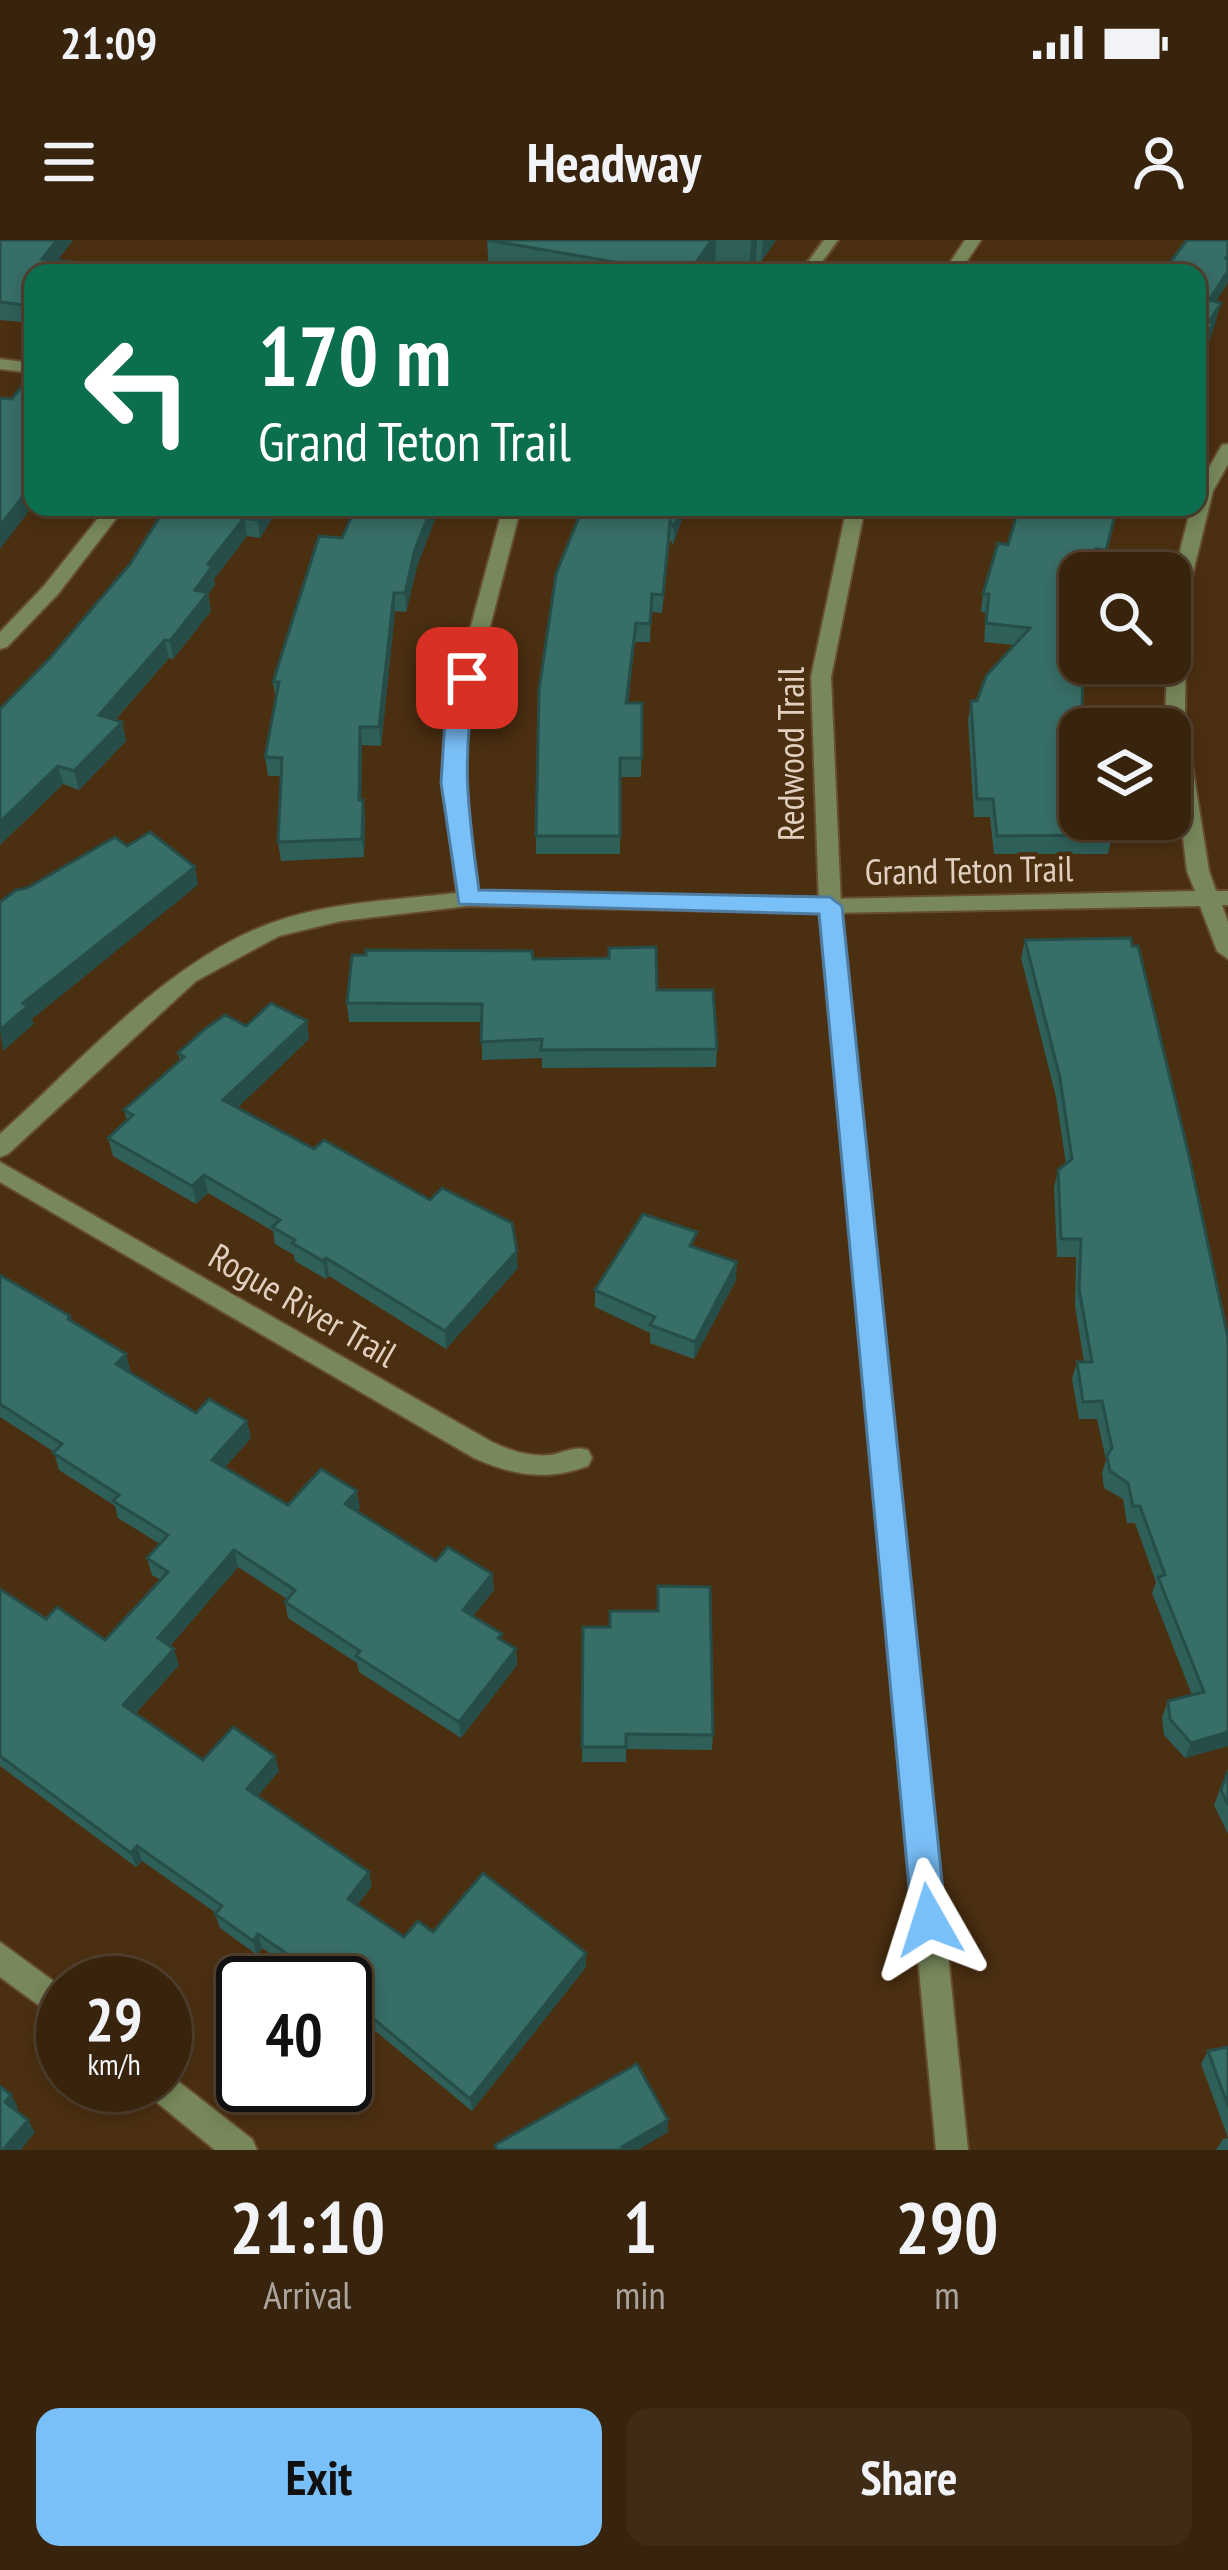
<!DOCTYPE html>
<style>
body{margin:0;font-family:"PT Sans Narrow",sans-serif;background:#3f2b16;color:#f1f3f6;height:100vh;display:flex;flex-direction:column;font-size:45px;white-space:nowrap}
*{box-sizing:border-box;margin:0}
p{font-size:39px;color:#aba49d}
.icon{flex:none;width:66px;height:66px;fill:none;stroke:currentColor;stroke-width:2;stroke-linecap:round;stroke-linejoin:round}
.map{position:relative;height:1910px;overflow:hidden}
.details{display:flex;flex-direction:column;background:#38230d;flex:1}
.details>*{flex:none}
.banner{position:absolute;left:24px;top:24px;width:1182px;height:252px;border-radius:24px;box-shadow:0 6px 18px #0003,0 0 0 3px #52402e;background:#0b6e4f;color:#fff;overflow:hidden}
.controls{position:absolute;left:1059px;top:312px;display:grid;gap:24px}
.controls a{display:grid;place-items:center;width:132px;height:132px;border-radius:24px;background:#38230d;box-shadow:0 6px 18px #0003,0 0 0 3px #52402e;font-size:60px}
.speed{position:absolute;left:36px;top:1716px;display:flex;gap:24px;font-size:60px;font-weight:700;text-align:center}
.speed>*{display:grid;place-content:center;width:156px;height:156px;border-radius:50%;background:#38230d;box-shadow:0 6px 18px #0003,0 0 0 3px #52402e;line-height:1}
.speed small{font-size:30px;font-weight:400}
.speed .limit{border:6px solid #111;border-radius:18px;background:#fff;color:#111}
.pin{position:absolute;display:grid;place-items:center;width:102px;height:102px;color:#fff;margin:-51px;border-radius:24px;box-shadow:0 6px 18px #0006}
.me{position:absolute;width:132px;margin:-66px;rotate:354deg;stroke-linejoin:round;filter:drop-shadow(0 0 9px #0008)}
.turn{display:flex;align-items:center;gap:42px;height:252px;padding:0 36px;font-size:54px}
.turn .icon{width:156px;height:156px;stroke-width:2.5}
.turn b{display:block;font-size:84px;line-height:102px}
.eta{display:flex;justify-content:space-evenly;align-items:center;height:204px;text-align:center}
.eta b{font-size:72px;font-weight:700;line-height:84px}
.button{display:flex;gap:24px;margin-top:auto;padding:24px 36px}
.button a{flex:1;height:138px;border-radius:24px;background:#79bff8;color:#111;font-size:48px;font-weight:700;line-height:138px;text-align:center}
.button a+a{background:#3f2b16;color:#f1f3f6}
.status{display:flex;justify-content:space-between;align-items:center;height:84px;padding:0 60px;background:#38230d;direction:ltr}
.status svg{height:33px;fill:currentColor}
header{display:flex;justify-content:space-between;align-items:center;height:156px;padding:0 36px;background:#38230d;font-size:54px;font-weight:700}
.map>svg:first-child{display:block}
</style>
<div class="status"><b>21:09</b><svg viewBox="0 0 49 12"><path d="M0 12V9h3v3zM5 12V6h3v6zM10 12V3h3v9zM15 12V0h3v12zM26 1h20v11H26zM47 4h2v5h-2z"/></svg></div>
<header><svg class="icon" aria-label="menu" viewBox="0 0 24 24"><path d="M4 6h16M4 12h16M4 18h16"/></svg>Headway<svg class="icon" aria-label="person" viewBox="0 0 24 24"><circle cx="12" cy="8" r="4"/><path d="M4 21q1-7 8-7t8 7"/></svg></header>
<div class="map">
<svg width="1228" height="1910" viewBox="0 0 1228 1910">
<rect width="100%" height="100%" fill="#4b2f11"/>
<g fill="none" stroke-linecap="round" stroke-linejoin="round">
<g stroke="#664c30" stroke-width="5">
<polygon id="service" points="824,0 838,0 821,23 853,33 816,30 800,33"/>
</g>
<g stroke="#664c30" stroke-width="4">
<g id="minor">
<polygon points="0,119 33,123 33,133 0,129"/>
<path d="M1228,204V224L1213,251L1186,361L1185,480L1209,631L1216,651H1228V665H1222L1228,682V719L1217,711L1200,666L830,673L468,666L341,681L279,696L196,741L8,914L0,917V894C80,822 165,724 266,685C325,662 395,660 457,653L443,543L446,479L503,267H521L466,479L463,543L478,652L830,659L1195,651L1187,631L1170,489H1166L1165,480L1170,351L1191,267H1197V248L1222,205Z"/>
<polygon points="107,267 125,267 58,354 7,407 0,409 0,392 44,346"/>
<path d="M0,922L492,1202C511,1211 529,1217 550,1215C564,1213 574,1205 588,1210L592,1218L588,1226C546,1241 515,1236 474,1218L0,942Z"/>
<polygon points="0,1702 63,1748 63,1783 0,1737"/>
<polygon points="165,1831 252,1899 257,1910 215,1910 149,1856 144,1845 165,1845"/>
</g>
</g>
<g stroke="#664c30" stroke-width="4">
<g id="tertiary">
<polygon points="965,0 981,0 959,33 943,33"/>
<polygon points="847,267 865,267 831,437 841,666 968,1910 936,1910 819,666 811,437"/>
</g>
</g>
<use href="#service" fill="#78885b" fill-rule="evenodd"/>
<use href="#minor" fill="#78885b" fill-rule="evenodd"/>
<use href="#tertiary" fill="#78885b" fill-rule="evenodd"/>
</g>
<g fill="#2f5f59">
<polygon points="0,0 73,0 57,21 33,33 33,83 0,80"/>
<polygon points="487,0 776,0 761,22 756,21 749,31 715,25 709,33 497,33 489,32"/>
<polygon points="166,267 279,267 260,298 247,296 214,339 215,345 208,354 211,371 173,419 169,418 115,480 122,482 126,501 79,550 63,544 0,605 50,418 130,324"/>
<polygon points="686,267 673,305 670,299 662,373 651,372 650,402 635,402 628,463 642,463 641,537 620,537 620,614 536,614 536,596 556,334"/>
<polygon points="1118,267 1103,329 1096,328 1080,333 1082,466 1112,595 1108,614 994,614 990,577 974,577 968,480 971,461 977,461 1014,405 984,402 986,373 981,372 983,354 1008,305"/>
<polygon points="342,298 417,327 406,372 395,371 381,506 362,505 361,560 363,560 365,578 364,617 281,621 278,602 281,536 268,536 265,517 276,460 273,442"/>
<polygon points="1025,700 1228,1098 1228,1506 1185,1518 1164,1495 1162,1477 1168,1461 1192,1455 1152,1353 1156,1342 1135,1283 1127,1283 1123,1259 1104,1248 1102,1233 1106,1220 1097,1179 1079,1179 1072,1139 1077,1122 1084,1122 1075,1066 1076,1017 1057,1017 1054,948 1058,930 1066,924 1056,857 1021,718"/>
<polygon points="533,719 657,750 717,809 716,827 542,828 542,818 482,820 482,782 349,782 347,763"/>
<polygon points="246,786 309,799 238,867 518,1028 446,1109 329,1036 326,1039 295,1021 294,1015 275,1004 273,991 208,953 196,964 113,916 108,898 127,880 124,870 180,821 178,813"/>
<polygon points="696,1008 736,1040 694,1119 650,1103 650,1093 595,1067 595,1050"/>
<polygon points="0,1035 70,1076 72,1082 131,1132 129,1133 196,1173 251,1198 225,1227 288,1265 360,1268 357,1271 436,1321 492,1334 494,1350 473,1376 502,1401 516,1409 517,1425 461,1498 359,1432 357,1423 288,1378 285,1362 287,1359 238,1327 170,1406 179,1425 135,1474 203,1520 279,1531 257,1556 372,1646 357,1665 404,1697 433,1692 586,1713 586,1727 472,1871 345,1766 345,1743 316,1743 262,1708 257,1715 220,1688 215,1674 216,1673 142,1621 136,1627 0,1526 0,1349 46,1379 105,1400 161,1340 152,1335 147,1318 160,1304 118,1278 115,1266 59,1230 54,1212 0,1177"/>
<polygon points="583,1387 713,1495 712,1510 626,1509 626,1522 582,1522"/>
<polygon points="1228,1529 1228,1594 1214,1565"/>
<polygon points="1228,1807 1228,1910 1216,1910 1223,1899 1228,1898 1201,1824 1208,1811"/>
</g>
<g fill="#264d48">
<polygon points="57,0 73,0 48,33 42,19"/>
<polygon points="712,0 716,0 715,25 709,33 688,33"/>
<polygon points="751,0 757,0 756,21 749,31"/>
<polygon points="763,0 776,0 761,22"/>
<polygon points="1228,31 1228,43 1205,78 1209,60"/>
<polygon points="1221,63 1210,101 1197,122 1197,111 1209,82"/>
<polygon points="33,243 33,266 0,309 0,286"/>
<polygon points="266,267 279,267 260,298 258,280"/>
<polygon points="432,267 440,267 417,327 406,372 405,353 415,309"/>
<polygon points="680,267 686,267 673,305 674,287"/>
<polygon points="244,278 247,296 214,339 215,345 208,354 211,371 173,419 170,401 195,350 208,324"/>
<polygon points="394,353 395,371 381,506 379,487"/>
<polygon points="636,383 635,402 626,481 626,463"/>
<polygon points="165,400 169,418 103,493 99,475"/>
<polygon points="122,482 126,501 79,550 74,531"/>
<polygon points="360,487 362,505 361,579 359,560"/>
<polygon points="58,526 63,544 0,605 0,582"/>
<polygon points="363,560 365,578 364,617 362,599"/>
<polygon points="195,627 198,645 32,779 34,784 3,811 0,790 23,763"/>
<polygon points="307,781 309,799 227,878 223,860"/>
<polygon points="204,935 208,953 196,964 192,946"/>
<polygon points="517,1011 518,1028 446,1109 445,1091"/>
<polygon points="326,1018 329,1036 326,1039 323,1021"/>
<polygon points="737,1022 736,1040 694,1119 695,1102"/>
<polygon points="126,1114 131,1132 121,1142 116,1124"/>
<polygon points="247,1181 251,1198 216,1237 212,1220"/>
<polygon points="357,1251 360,1268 348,1281 345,1264"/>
<polygon points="234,1310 238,1327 163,1414 158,1398"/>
<polygon points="492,1334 494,1350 465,1386 463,1370"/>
<polygon points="174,1409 179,1425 129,1481 123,1465"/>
<polygon points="516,1409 517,1425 461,1498 459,1482"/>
<polygon points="1228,1492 1228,1506 1185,1518 1191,1503"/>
<polygon points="275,1516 279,1531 251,1564 247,1549"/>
<polygon points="137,1606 142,1621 136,1627 131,1613"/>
<polygon points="369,1632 372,1646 351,1673 348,1659"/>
<polygon points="258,1694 262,1708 257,1715 253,1701"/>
<polygon points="586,1713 586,1727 472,1871 470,1859"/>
<polygon points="11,1855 18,1867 12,1874 5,1862"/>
<polygon points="28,1880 35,1892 21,1910 3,1910"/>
<polygon points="668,1880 668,1892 638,1910 622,1910 622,1907"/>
</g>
<g fill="#376e67" stroke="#264d48" stroke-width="3">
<polygon points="0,0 57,0 42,19 178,33 33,33 33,66 0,62"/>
<polygon points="487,0 712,0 688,33 678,33"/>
<polygon points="1187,0 1228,0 1228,15 1226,18 1228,18 1228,31 1209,60 1221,63 1209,82 1214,83 1197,111 1197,33 1162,33"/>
<polygon points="27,139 33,140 33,243 0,286 0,158 12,159"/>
<polygon points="166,267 266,267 258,280 244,278 208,324 212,327 195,350 208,353 170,401 165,400 99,475 122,482 74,531 58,526 0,582 0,469 50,418 130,324"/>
<polygon points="356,267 432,267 415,309 405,353 394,353 379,487 360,487 359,560 363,560 362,599 278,602 282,518 265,517 279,442 273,442 319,296 342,298"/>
<polygon points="583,267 680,267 674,287 670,281 663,355 652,354 650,384 636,383 626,463 642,463 642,518 620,518 620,596 536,596 539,450 556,334"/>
<polygon points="1019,267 1117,267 1106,310 1096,309 1095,333 1080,333 1080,423 1083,423 1082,466 1088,489 1080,489 1080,579 1109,579 1112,595 997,596 993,559 977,559 971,461 977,461 986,436 1030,388 986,383 989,354 983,354 998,303 1008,305"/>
<polygon points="150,592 195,627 23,763 28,766 0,790 0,662 16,650 27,648 115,597 127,606"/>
<polygon points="1131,698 1132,706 1138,706 1189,916 1228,1098 1228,1492 1191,1503 1170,1479 1168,1461 1204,1452 1158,1337 1165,1335 1140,1266 1133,1266 1128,1243 1110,1231 1107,1216 1112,1208 1102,1161 1083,1162 1077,1122 1092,1122 1079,1049 1081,999 1061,999 1058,930 1072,919 1060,838 1025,700"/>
<polygon points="656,707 657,750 713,750 717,809 541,810 542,799 481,802 482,764 347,763 352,715 366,715 366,710 532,711 533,719 609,718 609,708"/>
<polygon points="271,763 307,781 223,860 314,909 324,900 430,960 442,948 512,983 517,1011 445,1091 326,1018 323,1021 292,1003 295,1000 272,987 280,980 204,935 192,946 108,898 133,875 124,870 184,817 178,813 205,789 225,775 246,786"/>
<polygon points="643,974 697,992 690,1006 737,1022 695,1102 650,1085 655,1077 595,1050"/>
<polygon points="0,1035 70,1076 68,1079 126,1114 116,1124 196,1173 209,1159 247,1181 212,1220 288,1265 321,1229 357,1251 345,1264 436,1321 448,1307 492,1334 463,1370 502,1394 498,1398 516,1409 459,1482 356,1416 360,1411 285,1362 295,1350 234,1310 158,1398 174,1409 123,1465 203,1520 233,1487 275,1516 247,1549 369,1632 348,1659 404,1697 418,1681 433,1692 483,1633 586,1713 470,1859 345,1755 345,1743 330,1743 258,1694 253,1701 215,1674 222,1666 137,1606 131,1613 0,1516 0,1349 46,1379 57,1367 105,1400 168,1332 147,1318 168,1295 113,1261 119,1255 53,1213 62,1204 0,1164"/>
<polygon points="658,1346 710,1347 713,1495 626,1494 626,1507 582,1507 583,1387 610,1387 610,1371 658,1371"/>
<polygon points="1228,1531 1228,1565 1221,1550"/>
<polygon points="1228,1807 1228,1866 1208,1811"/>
<polygon points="637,1824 668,1880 622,1907 624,1910 497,1910 495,1905"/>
<polygon points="0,1846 11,1855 5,1862 28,1880 3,1910 0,1910"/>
</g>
<path fill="#79bff8" stroke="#4f7ca1" stroke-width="3" d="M467,431L478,438C459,511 469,577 479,650L830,657L842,666L946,1680L941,1692L929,1696L917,1692L912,1680L819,674L459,664L441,543L445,479L456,438Z"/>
<g text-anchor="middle" stroke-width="9" stroke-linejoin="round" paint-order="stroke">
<g font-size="36" fill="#e1cfbf" stroke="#4b2f11">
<text transform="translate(791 514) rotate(-90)" y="13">Redwood Trail</text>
<text transform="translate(969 630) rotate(-1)" y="13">Grand Teton Trail</text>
<text transform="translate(303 1065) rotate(30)" y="13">Rogue River Trail</text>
</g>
</g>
</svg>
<div class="controls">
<a><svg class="icon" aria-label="search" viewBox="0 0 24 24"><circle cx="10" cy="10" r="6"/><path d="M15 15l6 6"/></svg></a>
<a><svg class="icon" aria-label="layers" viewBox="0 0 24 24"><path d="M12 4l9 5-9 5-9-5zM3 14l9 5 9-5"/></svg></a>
</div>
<div class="speed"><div>29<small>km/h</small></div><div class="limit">40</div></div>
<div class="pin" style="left:467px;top:438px;background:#d93025"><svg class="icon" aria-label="arrive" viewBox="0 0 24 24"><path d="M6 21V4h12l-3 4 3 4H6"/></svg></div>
<svg class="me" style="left:929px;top:1680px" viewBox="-20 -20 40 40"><path d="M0-17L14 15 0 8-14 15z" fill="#79bff8" stroke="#fff" stroke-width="4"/></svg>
<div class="banner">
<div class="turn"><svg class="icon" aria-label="left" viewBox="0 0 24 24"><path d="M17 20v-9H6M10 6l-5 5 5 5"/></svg><div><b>170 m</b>Grand Teton Trail</div></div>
</div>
</div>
<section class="details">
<div class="eta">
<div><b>21:10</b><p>Arrival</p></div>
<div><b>1</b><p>min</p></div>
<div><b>290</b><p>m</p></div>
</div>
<div class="button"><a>Exit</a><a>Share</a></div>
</section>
